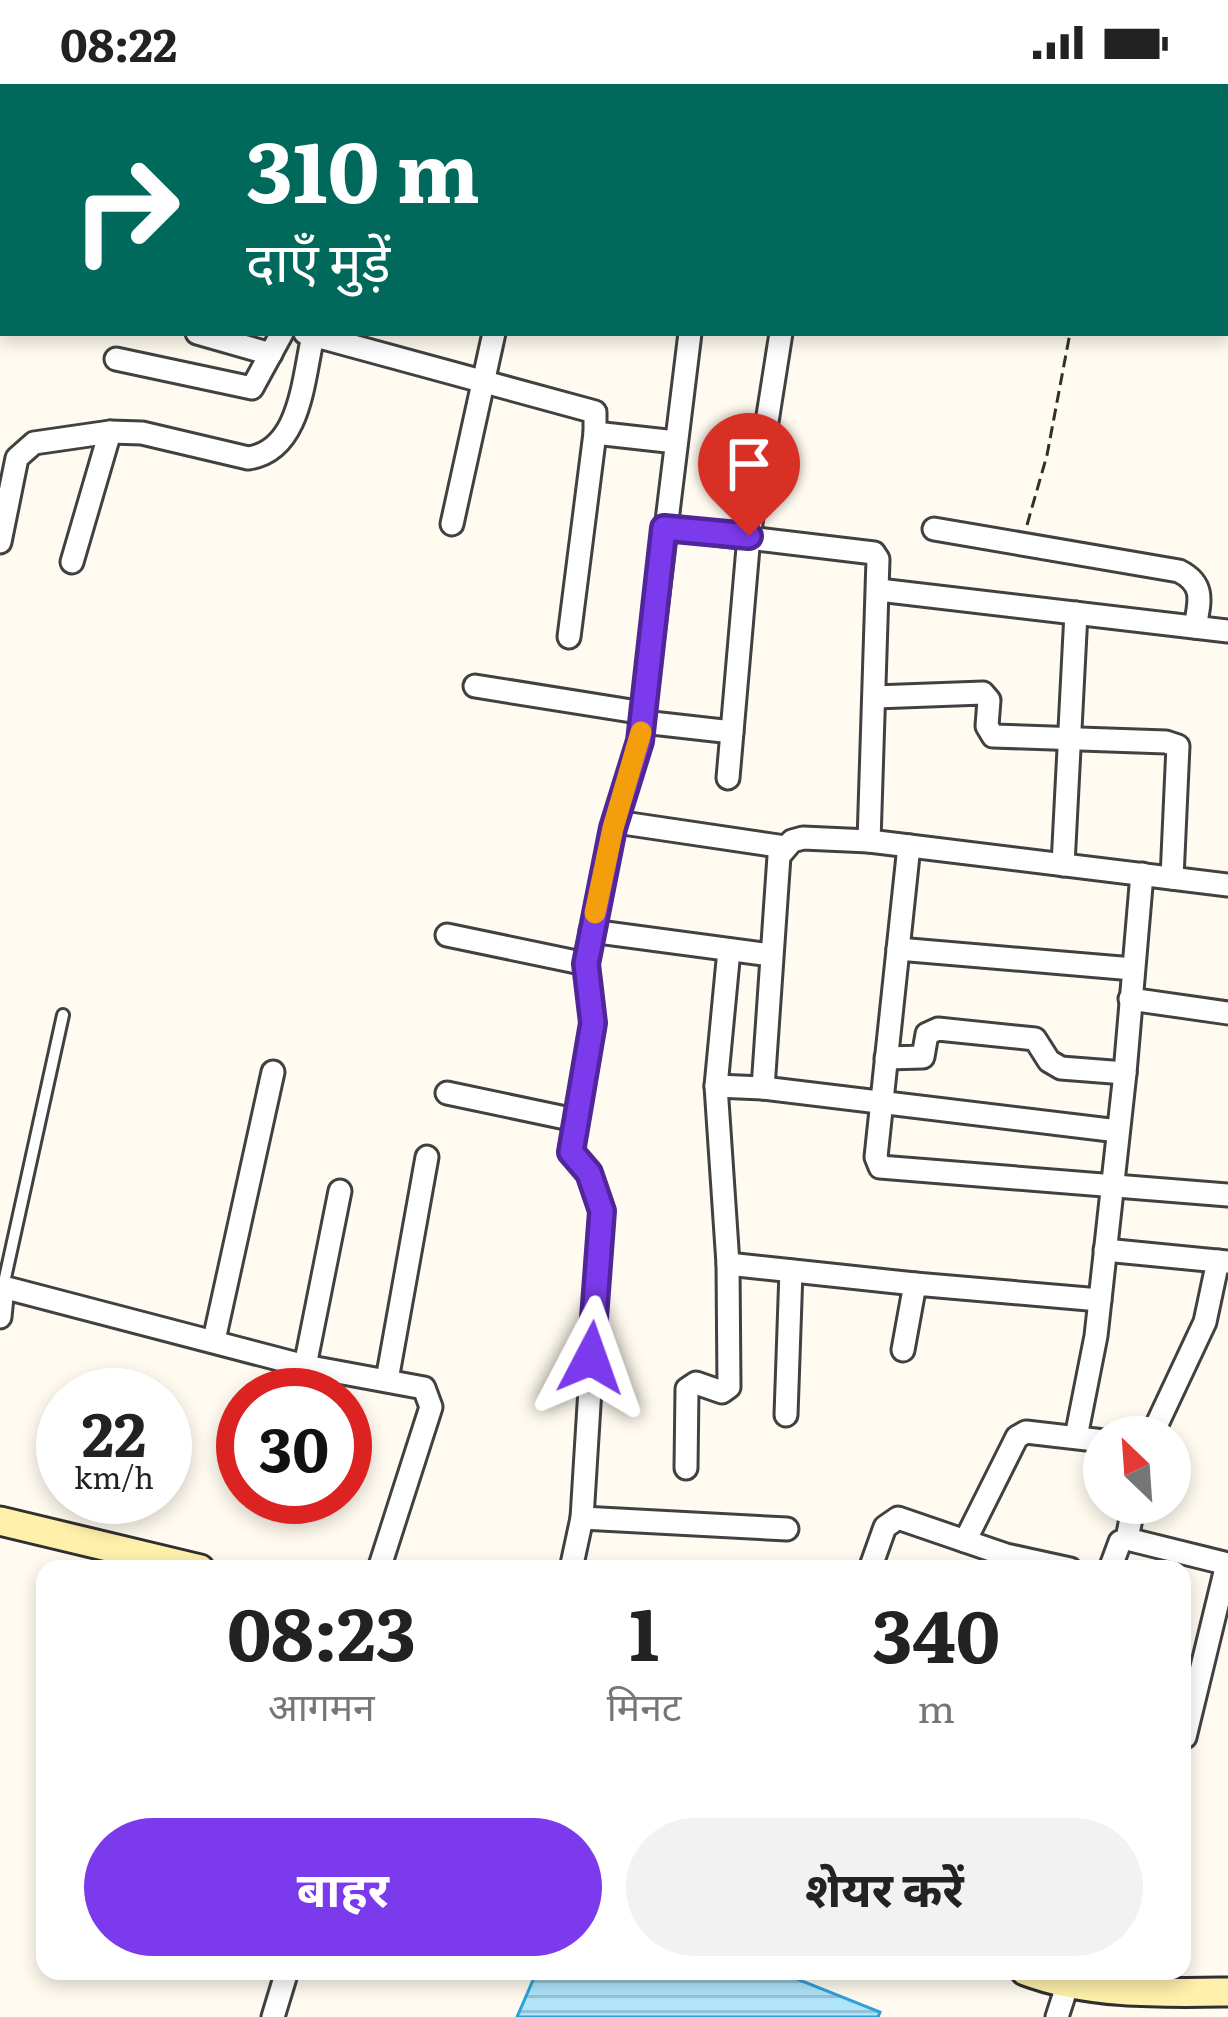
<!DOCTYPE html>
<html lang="hi">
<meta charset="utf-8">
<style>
body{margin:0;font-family:Literata,"Noto Sans Devanagari",serif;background:#f2f2f2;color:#222;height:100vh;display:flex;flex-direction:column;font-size:45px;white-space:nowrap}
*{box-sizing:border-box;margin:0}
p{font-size:39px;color:#767676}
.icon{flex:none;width:66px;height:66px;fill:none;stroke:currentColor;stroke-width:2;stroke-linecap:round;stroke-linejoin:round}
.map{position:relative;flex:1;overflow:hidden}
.sheet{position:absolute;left:36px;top:1476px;width:1155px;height:420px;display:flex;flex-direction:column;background:#fff;border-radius:24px;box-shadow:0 6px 18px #0003}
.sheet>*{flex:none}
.guide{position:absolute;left:0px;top:0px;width:1230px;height:252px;box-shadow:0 6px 18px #0003;background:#00695c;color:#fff;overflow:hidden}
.needle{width:78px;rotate:335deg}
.fabs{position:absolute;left:1083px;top:1332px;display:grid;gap:24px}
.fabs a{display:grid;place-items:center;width:108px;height:108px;border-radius:50%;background:#fff;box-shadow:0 6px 18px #0003;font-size:60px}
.speed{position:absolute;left:36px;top:1284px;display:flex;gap:24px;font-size:60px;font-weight:700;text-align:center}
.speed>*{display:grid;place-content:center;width:156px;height:156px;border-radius:50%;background:#fff;box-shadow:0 6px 18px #0003;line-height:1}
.speed small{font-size:30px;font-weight:400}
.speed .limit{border:18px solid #d22;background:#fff;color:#111}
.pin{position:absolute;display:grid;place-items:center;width:102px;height:102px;color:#fff;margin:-123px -51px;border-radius:50% 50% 50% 0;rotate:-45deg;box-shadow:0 0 12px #0007}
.pin .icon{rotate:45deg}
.me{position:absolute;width:132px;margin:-66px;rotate:4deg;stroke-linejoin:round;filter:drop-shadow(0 0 9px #0008)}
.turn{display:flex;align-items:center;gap:42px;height:252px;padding:0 48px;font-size:54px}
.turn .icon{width:156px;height:156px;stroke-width:2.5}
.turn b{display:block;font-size:84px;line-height:102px}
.eta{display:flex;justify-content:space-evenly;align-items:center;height:204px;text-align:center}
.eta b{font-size:72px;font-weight:700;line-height:84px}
.action{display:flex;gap:24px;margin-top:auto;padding:24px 48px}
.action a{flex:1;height:138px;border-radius:72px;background:#7c3aed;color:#fff;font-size:48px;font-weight:700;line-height:138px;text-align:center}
.action a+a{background:#f2f2f2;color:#222}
.status{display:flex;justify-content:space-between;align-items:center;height:84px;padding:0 60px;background:#fff;direction:ltr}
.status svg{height:33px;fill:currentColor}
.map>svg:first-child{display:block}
</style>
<div class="status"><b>08:22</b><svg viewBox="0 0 49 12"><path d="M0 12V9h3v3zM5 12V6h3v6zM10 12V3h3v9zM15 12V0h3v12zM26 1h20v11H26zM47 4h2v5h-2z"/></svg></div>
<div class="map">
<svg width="1228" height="1933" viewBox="0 0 1228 1933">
<defs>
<pattern id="water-rules" width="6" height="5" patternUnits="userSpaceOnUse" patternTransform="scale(3)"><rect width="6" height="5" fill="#afe4fb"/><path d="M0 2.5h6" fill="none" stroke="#95c2d6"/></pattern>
</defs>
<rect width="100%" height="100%" fill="#fffbf0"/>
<polygon fill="url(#water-rules)" stroke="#30a0d9" stroke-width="3" points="537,1887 777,1887 880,1928 878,1933 517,1933"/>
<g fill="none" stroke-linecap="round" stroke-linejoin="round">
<g stroke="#414141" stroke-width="16">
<polyline id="service" points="3,1203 63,931"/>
</g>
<g stroke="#414141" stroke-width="27">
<g id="minor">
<polyline points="85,0 96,3"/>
<polyline points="163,3 163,0"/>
<polyline points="248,3 249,0"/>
<polyline points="339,3 340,0"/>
<polyline points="449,3 450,0"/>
<polyline points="722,3 723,0"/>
<polyline points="842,3 843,0"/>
<polyline points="197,249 271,270"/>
<polyline points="305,249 595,328 595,349"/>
<polyline points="116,275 252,304 282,249"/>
<polyline points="452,440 494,249"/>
<polyline points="665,444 874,469 878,475 869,757"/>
<path d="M934,445L1179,487C1205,500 1200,517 1195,543"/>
<path d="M0,458L17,374L34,359L110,348L142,349L248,374C301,367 303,294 313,252"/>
<polyline points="72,478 110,348"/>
<polyline points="879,506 1228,547"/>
<polyline points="569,553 595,349 676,358"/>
<polyline points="475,602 644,629"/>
<polyline points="875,613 983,609 989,616 987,642 993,652 1166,658 1178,662 1172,794"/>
<polyline points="643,638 732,648"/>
<polyline points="728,694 749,452 781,249"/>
<polyline points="613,744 623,739 785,763"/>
<polyline points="909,762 876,1073 880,1083 1228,1111"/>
<polyline points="1063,781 1076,529"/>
<polyline points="591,847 771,871"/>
<polyline points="447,851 586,880"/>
<polyline points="898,865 1133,885"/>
<polyline points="1130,915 1228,929"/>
<polyline points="886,974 923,973 927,950 938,945 1035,955 1049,977 1061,984 1125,989"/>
<polyline points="716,1002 763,1004 779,772 792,757 803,754 869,757 1228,801"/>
<polyline points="763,1004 1118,1047"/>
<polyline points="447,1009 575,1036"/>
<polyline points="1105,1166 1228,1178"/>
<polyline points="728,1180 915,1200"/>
<polyline points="0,1233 3,1203 305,1282 424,1304 431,1323 379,1485"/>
<polyline points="214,1256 273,988"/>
<polyline points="903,1266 915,1200 1100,1216"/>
<polyline points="305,1282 340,1107"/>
<polyline points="387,1296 427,1073"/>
<polyline points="786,1331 791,1187"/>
<polyline points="1076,1353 1096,1252 1125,989 1142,790"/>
<polyline points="1151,1353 1205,1238 1218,1177"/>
<polyline points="686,1384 687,1305 696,1299 722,1308 729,1303 728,1180 716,1002 729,866"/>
<polyline points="582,1434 787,1445"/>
<polyline points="1127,1455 1134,1419"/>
<polyline points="965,1457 1017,1353 1026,1348 1104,1357"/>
<polyline points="571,1485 582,1434 601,1127 589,1089 571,1068 593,939 586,880 613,744 640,657 690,249"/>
<polyline points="870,1485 885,1443 898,1434 1006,1471 1070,1485"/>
<polyline points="1110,1485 1120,1458 1127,1455 1228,1480"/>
<polyline points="1185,1653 1227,1480"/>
<polyline points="273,1933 287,1887"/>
<polyline points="1057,1933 1068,1899"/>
</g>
</g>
<g stroke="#303030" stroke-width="33">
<g id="secondary">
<polyline points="0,1437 200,1485"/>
<path d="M1025,1887C1088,1911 1162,1909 1228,1908"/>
</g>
</g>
<g stroke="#303030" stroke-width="3" stroke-dasharray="12 6" stroke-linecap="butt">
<polyline points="1116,3 1117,0"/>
<polyline points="1027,441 1047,371 1070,249"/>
</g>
<use href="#service" stroke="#fff" stroke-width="10"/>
<use href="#minor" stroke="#fff" stroke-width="21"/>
<use href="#secondary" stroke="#fff0ab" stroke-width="27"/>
</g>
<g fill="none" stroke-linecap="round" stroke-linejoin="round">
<g stroke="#51269a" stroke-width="30">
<polyline id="route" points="591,1274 602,1127 589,1089 571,1068 593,939 586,880 613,744 640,657 664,444 749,452"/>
</g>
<use href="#route" stroke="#7c3aed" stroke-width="21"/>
<polyline stroke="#f59e0b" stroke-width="21" points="595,829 613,744 641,648"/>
</g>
</svg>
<div class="fabs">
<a><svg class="needle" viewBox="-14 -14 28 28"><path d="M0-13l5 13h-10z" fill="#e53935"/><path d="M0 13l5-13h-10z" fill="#767676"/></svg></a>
</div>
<div class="speed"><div>22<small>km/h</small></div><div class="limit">30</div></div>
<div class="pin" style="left:749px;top:452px;background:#d93025"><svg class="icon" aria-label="arrive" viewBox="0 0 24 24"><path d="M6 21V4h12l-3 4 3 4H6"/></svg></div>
<svg class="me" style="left:591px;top:1274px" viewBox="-20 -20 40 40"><path d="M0-17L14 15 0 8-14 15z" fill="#7c3aed" stroke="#fff" stroke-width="4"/></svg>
<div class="guide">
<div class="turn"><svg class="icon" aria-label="right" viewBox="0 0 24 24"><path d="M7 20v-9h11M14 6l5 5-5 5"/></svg><div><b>310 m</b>दाएँ मुड़ें</div></div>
</div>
<section class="sheet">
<div class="eta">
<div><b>08:23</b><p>आगमन</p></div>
<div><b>1</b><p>मिनट</p></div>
<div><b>340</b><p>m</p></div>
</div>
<div class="action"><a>बाहर</a><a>शेयर करें</a></div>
</section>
</div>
